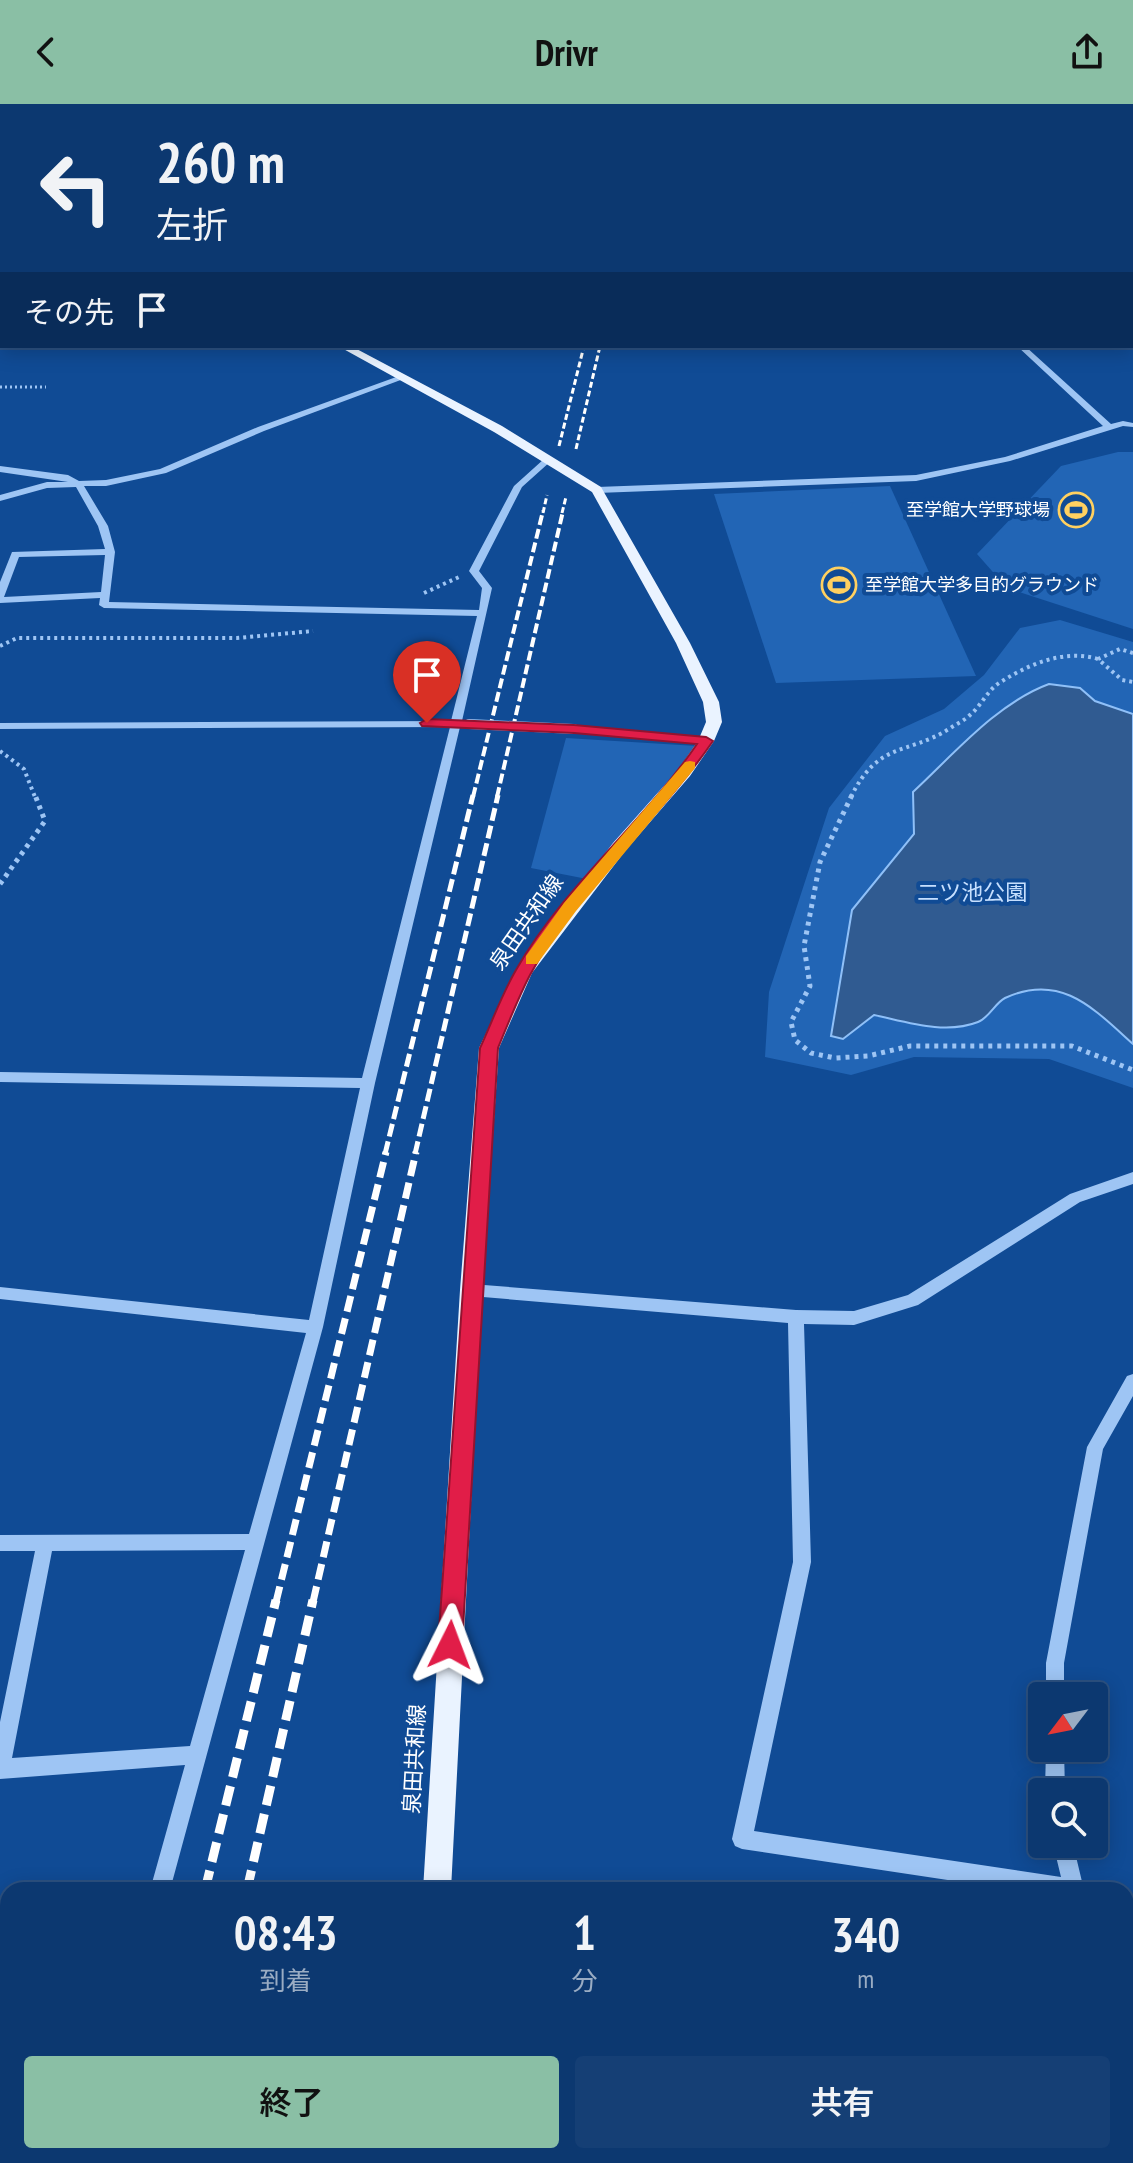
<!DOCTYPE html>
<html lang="ja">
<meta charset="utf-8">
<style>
body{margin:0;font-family:"PT Sans Narrow","Noto Sans JP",sans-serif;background:#153f75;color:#f1f3f6;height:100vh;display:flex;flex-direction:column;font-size:30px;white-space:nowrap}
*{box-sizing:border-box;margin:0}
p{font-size:26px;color:#9aacc3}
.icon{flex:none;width:44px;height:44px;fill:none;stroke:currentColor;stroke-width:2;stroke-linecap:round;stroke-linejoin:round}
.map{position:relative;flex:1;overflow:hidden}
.sheet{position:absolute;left:0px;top:1778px;width:1134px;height:282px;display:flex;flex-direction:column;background:#0c3870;border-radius:24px 24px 0 0;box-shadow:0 4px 20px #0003,0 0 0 2px #2c5283}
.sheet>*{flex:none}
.guide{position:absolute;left:0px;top:0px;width:1134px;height:244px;box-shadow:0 4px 20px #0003,0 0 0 2px #2c5283;background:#0c3870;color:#f1f3f6;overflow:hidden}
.needle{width:52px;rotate:238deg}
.controls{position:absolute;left:1028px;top:1578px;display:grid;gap:16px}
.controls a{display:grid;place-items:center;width:80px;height:80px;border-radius:8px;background:#0c3870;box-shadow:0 4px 20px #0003,0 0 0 2px #2c5283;font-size:40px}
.pin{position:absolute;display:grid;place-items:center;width:68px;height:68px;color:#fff;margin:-82px -34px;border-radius:50% 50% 50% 0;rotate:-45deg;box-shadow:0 0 8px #0007}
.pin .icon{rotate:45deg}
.me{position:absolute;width:88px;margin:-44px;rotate:3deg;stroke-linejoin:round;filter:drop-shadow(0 0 6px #0008)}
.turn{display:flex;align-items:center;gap:28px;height:168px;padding:0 24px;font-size:36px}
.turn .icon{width:104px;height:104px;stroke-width:2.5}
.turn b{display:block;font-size:56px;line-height:68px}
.then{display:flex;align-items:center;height:76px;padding:0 24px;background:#0003;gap:16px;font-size:30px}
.eta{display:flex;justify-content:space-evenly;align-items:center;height:136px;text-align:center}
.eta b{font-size:48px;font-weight:600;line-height:56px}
.button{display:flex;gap:16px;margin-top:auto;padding:16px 24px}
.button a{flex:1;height:92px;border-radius:8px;background:#8abfa5;color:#111;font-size:32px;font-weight:600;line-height:92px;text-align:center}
.button a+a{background:#153f75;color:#f1f3f6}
header{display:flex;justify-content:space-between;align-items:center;height:104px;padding:0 24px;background:#8abfa5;color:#111;font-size:36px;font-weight:600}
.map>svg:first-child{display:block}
</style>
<header><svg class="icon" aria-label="back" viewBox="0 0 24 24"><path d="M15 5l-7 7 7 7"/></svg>Drivr<svg class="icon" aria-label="share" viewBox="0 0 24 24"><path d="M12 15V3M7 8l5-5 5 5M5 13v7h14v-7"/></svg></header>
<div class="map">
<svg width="1133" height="2059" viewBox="0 0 1133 2059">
<rect width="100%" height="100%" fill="#104b95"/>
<g fill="#2265b5">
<polygon points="706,0 1133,0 1133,115 1132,2"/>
<polygon points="1118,348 1133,348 1133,525 1007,484 977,450 1061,362"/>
<polygon points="890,382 976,572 776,579 714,390"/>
<polygon points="1060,516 1133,538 1133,984 1049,955 914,953 851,971 765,953 769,888 829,704 885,632 944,605 984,571 1020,524"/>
<polygon points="566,634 697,642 587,775 531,764"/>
</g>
<path fill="#305b91" stroke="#8fc0f8" stroke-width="2" d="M1049,580L1080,584L1095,597L1133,610V940C1094,905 1061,868 1005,894C995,899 989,914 978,918C945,931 907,918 874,911L843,935L831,932L852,806L914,730L913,688C953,651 997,599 1049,580Z"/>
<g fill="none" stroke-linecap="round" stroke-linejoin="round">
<polyline stroke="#9ec5f4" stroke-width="3" stroke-dasharray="2 3" stroke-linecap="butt" points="0,283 46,283"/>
<g stroke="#9ec5f4" stroke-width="4" stroke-dasharray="3 4" stroke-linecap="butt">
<polyline points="424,489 459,473"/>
<polyline points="0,542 17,534 237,534 313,527"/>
<polyline points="1133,549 1120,545 1098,555 1122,576 1133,578"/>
<polyline points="0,647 24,665 35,693"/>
<path d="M851,693C878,637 907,651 949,625C956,620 964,617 970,611C981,602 987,587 999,579C1029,560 1064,545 1098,555"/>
</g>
<g stroke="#9ec5f4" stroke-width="5" stroke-dasharray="4 5" stroke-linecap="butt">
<polyline points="852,691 820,758 804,842 810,882 791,918 795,936 811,949 835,954 868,952 910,942 1072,942 1133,966"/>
<polyline points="0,780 45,717 35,691"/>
</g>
<g fill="#9ec5f4" fill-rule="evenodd">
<polygon points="167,0 173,0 174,2 168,2"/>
<rect x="0" y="166" width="2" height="4"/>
<polygon points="1017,242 1025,242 1111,320 1123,317 1133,319 1133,323 1123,322 1010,357 916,377 597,389 593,386 597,383 916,371 1005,353 1103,322"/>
<path d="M399,272L406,274L264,327L166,369L106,382H84L108,422L115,448L109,498L479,506L482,484L469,467L514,382L544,355L551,357L522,383L479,467L492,484L462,617L470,620L460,623L375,979L323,1223L170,1786H150L185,1661L0,1675V1618L35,1447H0V1431L249,1430L306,1229L0,1195V1183L309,1216L360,984L0,978V968L362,974L450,623L0,625V619L451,617L477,512L104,504L99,501L100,494L0,499V478L12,448L105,445L98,422L76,383L47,384L0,397V391L47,378H68L0,368V362L68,371L79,377L106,376L160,365L258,323ZM105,451L101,488L4,493L19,453ZM245,1446L190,1642L12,1654L52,1447Z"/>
<polygon points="574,622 706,634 711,637 706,640 570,627 569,625"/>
<polygon points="1133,1068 1133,1080 1080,1098 918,1201 854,1221 804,1220 811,1458 754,1727 1061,1773 1053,1740 1073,1740 1084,1786 1014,1786 742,1745 735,1742 732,1735 793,1458 788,1219 471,1192 466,1191 463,1186 466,1181 471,1180 796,1206 854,1207 908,1191 1070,1090"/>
<polygon points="1133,1270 1133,1292 1103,1345 1064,1559 1064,1592 1046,1592 1046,1559 1087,1343 1127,1272"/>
<polygon points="1046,1644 1064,1644 1065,1688 1045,1688"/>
<polygon points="1126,2049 1129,2059 1107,2059 1105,2052 1126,2052"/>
<polygon points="77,2052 99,2052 97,2059 75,2059"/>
</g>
<g fill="#eaf3ff" fill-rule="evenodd">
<polygon points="0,101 2,102 2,108 0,107"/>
<polygon points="338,242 351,242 502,322 601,383 690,539 719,598 722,618 714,637 690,672 625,747 532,869 499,944 482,1186 451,1786 423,1786 460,1186 479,944 518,863 613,739 678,666 698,637 706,618 703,598 676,539 592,388 494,328"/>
<rect x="406" y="2052" width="32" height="7"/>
</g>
<g stroke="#fff" stroke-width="3" stroke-dasharray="6 3" stroke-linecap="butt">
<polyline points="559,342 584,242"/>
<polyline points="576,345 600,242"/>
<polyline points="543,409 547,391"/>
<polyline points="562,409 566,393"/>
</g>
<g stroke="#fff" stroke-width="4" stroke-dasharray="10 4" stroke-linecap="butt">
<polyline points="473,693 543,407"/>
<polyline points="497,693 563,407"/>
</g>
<g stroke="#fff" stroke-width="5" stroke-dasharray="13 5" stroke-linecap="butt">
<polyline points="385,1050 473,691"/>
<polyline points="415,1050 498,691"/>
</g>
<g stroke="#fff" stroke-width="7" stroke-dasharray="16 7" stroke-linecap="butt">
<polyline points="276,1498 386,1048"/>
<polyline points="313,1498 416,1048"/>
</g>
<g stroke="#fff" stroke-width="9" stroke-dasharray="20 9" stroke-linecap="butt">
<polyline points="205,1786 276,1496"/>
<polyline points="247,1786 313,1496"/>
<polyline points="138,2059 140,2052"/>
<polyline points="184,2059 186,2052"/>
</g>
<polyline stroke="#9ec5f4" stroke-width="10" points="469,620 574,625"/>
</g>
<path fill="#e11d48" stroke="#92132f" stroke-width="2" d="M427,615L574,621L706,633L713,637C659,716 575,787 530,871C518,894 508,920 498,944L462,1541L458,1549L450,1553L441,1549L438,1541L480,944C492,918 502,890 516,866C564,782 643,719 697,640L574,629L422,622L420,619Z"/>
<polygon fill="#f59e0b" points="690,657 695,658 695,664 576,807 537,860 526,860 526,852 564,799 685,658"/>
<defs>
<g id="stadium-ring" transform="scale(1.8)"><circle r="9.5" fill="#104b95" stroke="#ffd060" stroke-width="1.5"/><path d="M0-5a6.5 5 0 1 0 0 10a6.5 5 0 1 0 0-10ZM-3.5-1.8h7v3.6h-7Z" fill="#ffd060"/></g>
</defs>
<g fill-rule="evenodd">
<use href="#stadium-ring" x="1076" y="406"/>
<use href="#stadium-ring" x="839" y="481"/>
</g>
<g text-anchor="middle" stroke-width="8" stroke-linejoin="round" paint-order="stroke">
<g font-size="18" fill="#fff" stroke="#104b95" text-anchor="end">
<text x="1050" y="412">至学館大学野球場</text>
<text x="865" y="487" text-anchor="start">至学館大学多目的グラウンド</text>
</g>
<g font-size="22" fill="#c6dffe" stroke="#104b95">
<text x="972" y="796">二ツ池公園</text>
</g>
<g font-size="22" fill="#fff" stroke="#104b95">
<text transform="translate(526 818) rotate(-55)" y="8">泉田共和線</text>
<text transform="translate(414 1655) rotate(-87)" y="8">泉田共和線</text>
</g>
</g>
</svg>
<div class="controls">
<a><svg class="needle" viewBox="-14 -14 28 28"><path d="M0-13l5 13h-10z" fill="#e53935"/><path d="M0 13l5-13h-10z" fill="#9aacc3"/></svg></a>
<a><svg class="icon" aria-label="search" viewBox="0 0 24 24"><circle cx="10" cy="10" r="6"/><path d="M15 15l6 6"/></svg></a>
</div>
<div class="pin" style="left:427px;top:619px;background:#d93025"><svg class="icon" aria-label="arrive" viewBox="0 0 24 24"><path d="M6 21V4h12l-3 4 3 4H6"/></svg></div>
<svg class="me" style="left:450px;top:1541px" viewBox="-20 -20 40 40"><path d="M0-17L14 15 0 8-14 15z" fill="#e11d48" stroke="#fff" stroke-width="4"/></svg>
<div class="guide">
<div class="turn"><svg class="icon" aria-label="left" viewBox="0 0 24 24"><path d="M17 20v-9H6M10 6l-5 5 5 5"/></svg><div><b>260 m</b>左折</div></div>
<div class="then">その先<svg class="icon" aria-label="arrive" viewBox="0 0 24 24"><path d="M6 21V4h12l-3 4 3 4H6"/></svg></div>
</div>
<section class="sheet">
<div class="eta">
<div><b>08:43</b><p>到着</p></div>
<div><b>1</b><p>分</p></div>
<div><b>340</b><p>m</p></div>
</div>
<div class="button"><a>終了</a><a>共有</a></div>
</section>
</div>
